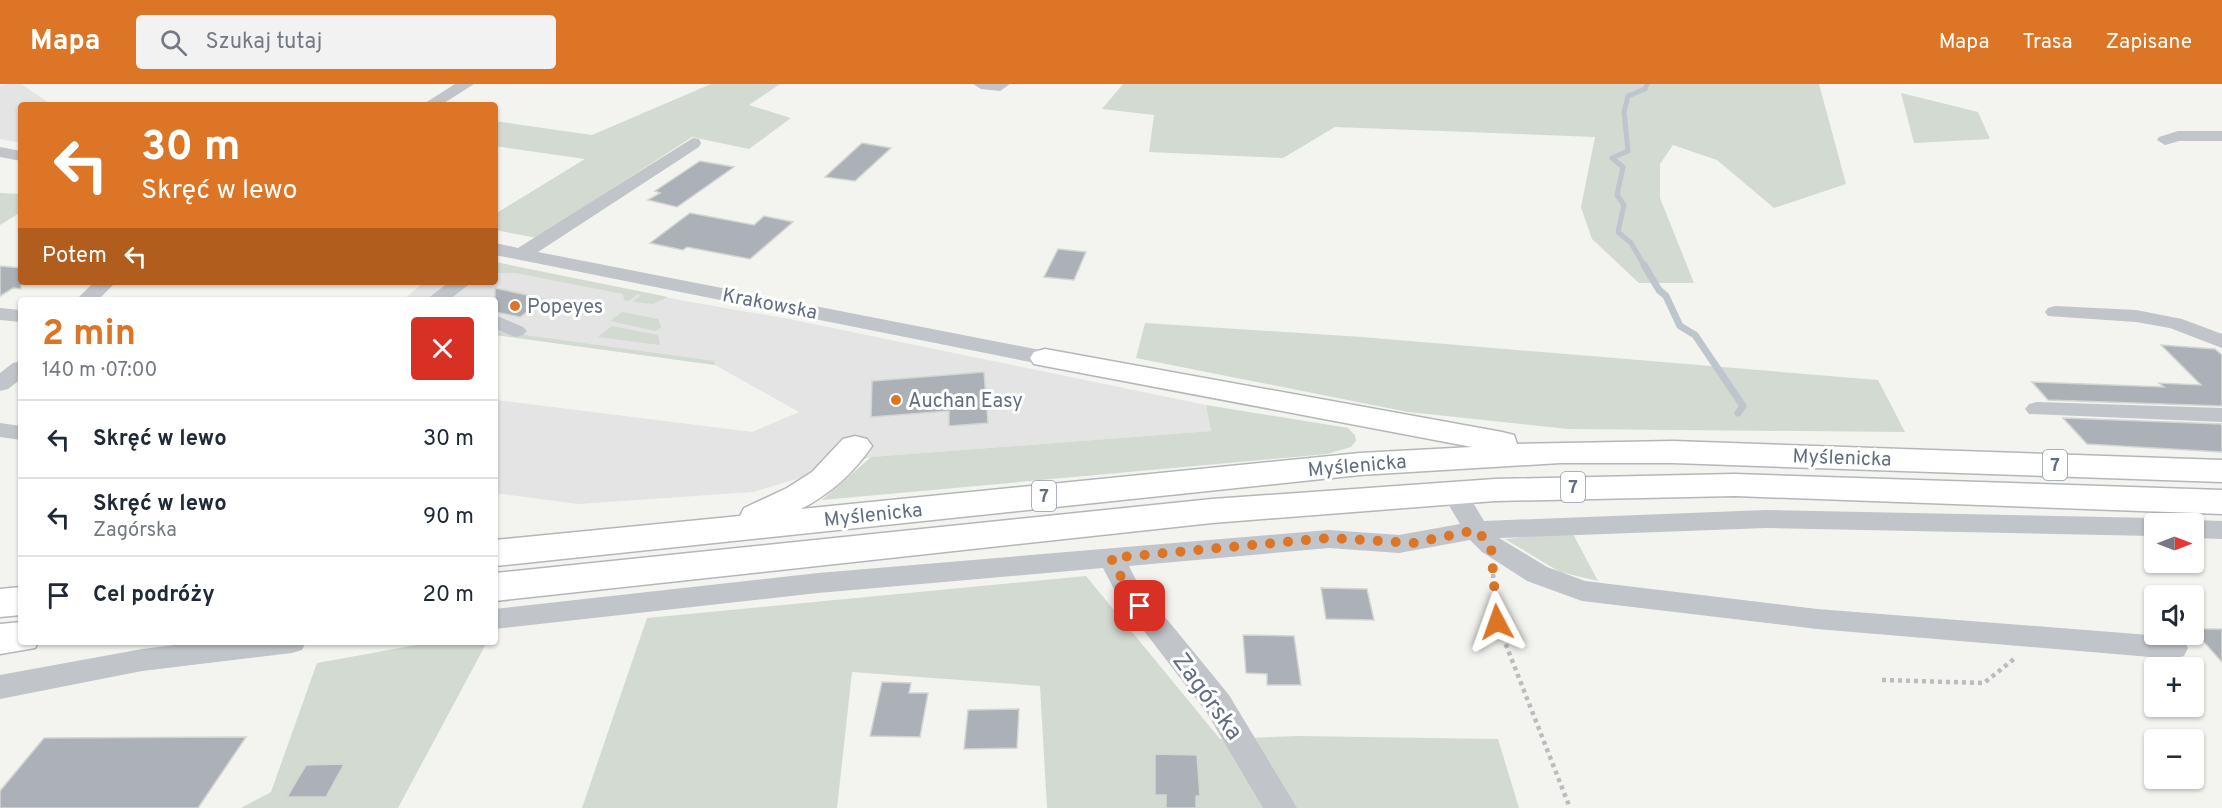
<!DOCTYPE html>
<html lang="pl">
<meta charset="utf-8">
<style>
body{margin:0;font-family:Overpass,sans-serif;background:#f2f2f3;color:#1f2937;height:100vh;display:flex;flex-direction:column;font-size:22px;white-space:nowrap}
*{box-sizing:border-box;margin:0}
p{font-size:20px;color:#747a83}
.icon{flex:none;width:33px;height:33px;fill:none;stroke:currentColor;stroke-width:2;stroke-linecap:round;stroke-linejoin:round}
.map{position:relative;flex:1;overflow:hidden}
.side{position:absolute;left:18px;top:213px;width:480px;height:348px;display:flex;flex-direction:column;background:#fff;border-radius:6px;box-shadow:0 2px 4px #0004}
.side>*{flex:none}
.hud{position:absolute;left:18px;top:18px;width:480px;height:183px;border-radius:6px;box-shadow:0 2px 4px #0004;background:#dd7526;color:#fff;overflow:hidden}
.needle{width:39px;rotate:90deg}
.controls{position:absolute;left:2144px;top:429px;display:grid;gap:12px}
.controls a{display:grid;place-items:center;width:60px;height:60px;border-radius:6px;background:#fff;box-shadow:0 2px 4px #0004;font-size:30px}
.pin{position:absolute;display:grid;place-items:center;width:51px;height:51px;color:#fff;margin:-26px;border-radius:12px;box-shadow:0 3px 9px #0006}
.me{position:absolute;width:66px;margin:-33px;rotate:356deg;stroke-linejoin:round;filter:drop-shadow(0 0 4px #0008)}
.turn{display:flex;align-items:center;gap:21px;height:126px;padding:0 24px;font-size:27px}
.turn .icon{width:78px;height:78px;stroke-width:2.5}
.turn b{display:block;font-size:42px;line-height:51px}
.then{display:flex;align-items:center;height:57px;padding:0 24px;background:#0003;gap:12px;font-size:22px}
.round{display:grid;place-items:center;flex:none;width:63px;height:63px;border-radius:6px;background:#f2f2f3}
.headline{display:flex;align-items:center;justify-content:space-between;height:102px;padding:0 24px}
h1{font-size:36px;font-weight:700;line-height:45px;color:#dd7526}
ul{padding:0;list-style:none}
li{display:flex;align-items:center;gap:18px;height:78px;padding:0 24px;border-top:2px solid #e0e1e3}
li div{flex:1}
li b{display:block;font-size:22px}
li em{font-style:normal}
header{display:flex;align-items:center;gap:36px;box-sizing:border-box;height:84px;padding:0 30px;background:#dd7526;color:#fff}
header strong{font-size:28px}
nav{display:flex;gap:33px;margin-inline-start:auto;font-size:21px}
.search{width:420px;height:54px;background:#f2f2f3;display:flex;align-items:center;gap:15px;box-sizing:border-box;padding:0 21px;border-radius:6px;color:#747a83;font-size:22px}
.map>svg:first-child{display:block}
</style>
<header>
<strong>Mapa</strong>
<div class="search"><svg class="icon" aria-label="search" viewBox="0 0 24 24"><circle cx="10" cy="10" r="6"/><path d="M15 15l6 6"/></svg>Szukaj tutaj</div>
<nav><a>Mapa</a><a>Trasa</a><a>Zapisane</a></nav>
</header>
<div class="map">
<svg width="2222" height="724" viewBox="0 0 2222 724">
<rect width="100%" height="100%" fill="#f3f4ef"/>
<g fill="#e3e4e3">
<polygon points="6,0 21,0 52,21 21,21 21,59 0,55 0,2"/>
<polygon points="495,178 685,217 789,235 1206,321 1211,347 871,373 753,408 578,420 495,409 495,316 752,348 799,328 715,281 495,251 495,216 403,216 424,198 495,198"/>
</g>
<g fill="#d3dad1">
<polygon points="711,0 780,0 749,21 791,34 749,65 692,53 537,154 495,146 495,130 585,75 495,62 495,37 592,51"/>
<polygon points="1123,0 1819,0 1846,100 1774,124 1717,76 1673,61 1660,80 1660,114 1694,199 1639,199 1592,155 1581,123 1595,53 1335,43 1283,74 1149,68 1154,31 1102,25"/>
<polygon points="1901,9 1978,28 1990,55 1914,59"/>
<polygon points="0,109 21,110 21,128 0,141"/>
<polygon points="495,178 668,213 653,220 633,218 641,211 637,210 629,217 624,216 623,210 516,189 495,189"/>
<polygon points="622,228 658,235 661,243 656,247 610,237"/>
<polygon points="1145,239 1362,253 1878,296 1905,348 1568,345 1408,328 1136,274"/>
<polygon points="612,242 658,251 660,261 598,253"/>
<polygon points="495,247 714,277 715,281 495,251"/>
<polygon points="1206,321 1348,344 1355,351 1356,357 1351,363 1327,370 822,416 871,373 1211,347"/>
<polygon points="1572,448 1598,497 1560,488 1505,455"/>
<polygon points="1086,492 1220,655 1297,652 1498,655 1519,724 1047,724 1040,602 852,588 837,724 582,724 647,534"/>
<polygon points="433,558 487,558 398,724 241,724 271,708 317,579"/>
</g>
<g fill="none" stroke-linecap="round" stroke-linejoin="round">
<polyline stroke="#bec5cc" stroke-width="5" points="1645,183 1631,159 1618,148 1624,121 1617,111 1623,83 1612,74 1628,67 1624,28 1628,12 1645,5 1647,0"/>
<polyline stroke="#bec5cc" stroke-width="7" points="1644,181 1659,206 1666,212 1680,242 1695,251 1743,322 1738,329"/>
</g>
<g fill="#acb1b7" stroke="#d4d5d2" stroke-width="1.5">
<polygon points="862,59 891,64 855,97 825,93"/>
<polygon points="700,77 734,83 677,123 648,116 660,109 655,107"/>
<polygon points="690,129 754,141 764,132 793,138 750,175 687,163 683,166 650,159"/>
<polygon points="1058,165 1086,168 1074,196 1044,193"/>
<polygon points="0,182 21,184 21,205 13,204 0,212"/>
<polygon points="495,204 545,215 520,233 495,228"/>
<polygon points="2161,261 2215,265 2222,271 2222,322 2048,316 2032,298 2164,303 2159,299 2201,301"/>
<polygon points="984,288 988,339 949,342 949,327 871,333 872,297"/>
<polygon points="2063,334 2222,340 2222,368 2087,360"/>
<polygon points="1321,504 1367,505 1374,536 1326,535"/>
<polygon points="2193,545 2222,545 2222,578 2193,546"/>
<polygon points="1243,551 1294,552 1301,601 1267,601 1267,590 1246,589"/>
<polygon points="882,598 911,599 909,609 928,609 920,653 870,652"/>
<polygon points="1019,625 1017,664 964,665 968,626"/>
<polygon points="246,653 198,724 0,724 0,707 44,654"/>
<polygon points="1155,670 1197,671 1200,712 1196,712 1196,724 1166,724 1166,711 1155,711"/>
<polygon points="344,680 326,713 287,713 306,681"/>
</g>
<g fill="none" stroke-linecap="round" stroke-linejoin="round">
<g stroke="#b4b6ba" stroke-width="3">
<g id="highway">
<path d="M1045,265L1502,348L1514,351L1517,360L1673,357L2222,376V398L1673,379H1560L1360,391L495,482V456L740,432L744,424L787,404L812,388L843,355L855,352L867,355L872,362C853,390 830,410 801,425L1360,369L1472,363L1034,280L1030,274L1034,268Z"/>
<polygon points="1735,390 2222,406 2222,430 1735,412 1495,417 1212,439 495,517 495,489 1212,415 1495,395"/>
<polygon points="21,503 21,531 0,533 0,505"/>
<polygon points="21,538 21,558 38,558 35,564 0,570 0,540"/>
</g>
</g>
<g stroke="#bbbcbf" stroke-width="4.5" stroke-dasharray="4 4" stroke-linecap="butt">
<polyline points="1493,490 1497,538 1570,724"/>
<polyline points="1882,596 1984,599 2014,575"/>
</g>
<g fill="#c1c4c8" fill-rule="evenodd">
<polygon points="455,0 474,0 441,21 422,21"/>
<polygon points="973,0 1010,0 1000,7 981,5"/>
<polygon points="2178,47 2222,47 2222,57 2179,57 2165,61 2157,56 2159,53"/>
<polygon points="693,54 699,55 701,59 699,63 538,168 1045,267 1053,269 1056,274 1053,279 1045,281 495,171 495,159 518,164"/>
<polygon points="0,63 21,67 21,77 0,73"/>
<polygon points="94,198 116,198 98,216 76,216"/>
<polygon points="449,198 472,198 449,216 426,216"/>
<polygon points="2055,222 2136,226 2182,235 2222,250 2222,264 2170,244 2136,238 2048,232 2045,228 2048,224"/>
<polygon points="0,224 21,226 21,238 0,236"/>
<polygon points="495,231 523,243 527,247 523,251 516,253 495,245"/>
<polygon points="21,277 21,295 8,305 0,307 0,289 13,279"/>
<polygon points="2037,318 2222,324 2222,338 2029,330 2025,325 2029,320"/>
<polygon points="0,339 21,342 21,356 0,353"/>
<polygon points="1454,400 1463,402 1484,437 1766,426 2154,434 2165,440 2154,440 2154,452 1766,444 1499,454 1547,483 1585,497 1817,525 2174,553 2184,556 2188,564 2184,572 2174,575 1817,545 1582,517 1527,497 1482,468 1470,456 1399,469 1329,464 1129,482 1138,500 1229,611 1297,724 1263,724 1207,629 1118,513 1103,484 818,509 495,545 495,525 818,489 1329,446 1399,451 1460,440 1441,408 1445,402"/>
<polygon points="2193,436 2222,437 2222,455 2193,454 2193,440 2183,440"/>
<polygon points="199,558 306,558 302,566 292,569 142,587 0,615 0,591 142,565"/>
</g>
<use href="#highway" fill="#fff" fill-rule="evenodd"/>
</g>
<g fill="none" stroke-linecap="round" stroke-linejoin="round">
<polyline stroke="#dd7526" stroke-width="10" stroke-dasharray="0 18" points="1140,522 1128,506 1111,474 1329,454 1414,459 1476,446 1491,462 1497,538"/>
</g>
<g fill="#dd7526" stroke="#fff" stroke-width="2">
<circle cx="515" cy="222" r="6"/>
<circle cx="896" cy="316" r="6"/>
</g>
<g text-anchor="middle" stroke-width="6" stroke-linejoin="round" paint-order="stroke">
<g fill="#fff" stroke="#929aa6" stroke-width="1.5">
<rect x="2043" y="366" width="24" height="30" rx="4.5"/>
<rect x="1561" y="388" width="24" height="30" rx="4.5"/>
<rect x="1032" y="397" width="24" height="30" rx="4.5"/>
</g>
<g font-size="18" font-weight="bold" fill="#636e80">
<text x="2055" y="387">7</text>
<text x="1573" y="409">7</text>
<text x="1044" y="418">7</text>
</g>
<g font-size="20" fill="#636e80" stroke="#fff">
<text transform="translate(770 219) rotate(11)" y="7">Krakowska</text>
<text transform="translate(1842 373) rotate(2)" y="7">Myślenicka</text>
<text transform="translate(1357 381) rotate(-5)" y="7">Myślenicka</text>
<text transform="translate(873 430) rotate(-6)" y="7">Myślenicka</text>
</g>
<g font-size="20" fill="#636e80" stroke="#fff" text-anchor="start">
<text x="527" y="229">Popeyes</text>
<text x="908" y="323">Auchan Easy</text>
</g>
<g font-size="24" fill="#636e80" stroke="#fff">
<text transform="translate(1208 612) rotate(54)" y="8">Zagórska</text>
</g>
</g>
</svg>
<div class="controls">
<a><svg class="needle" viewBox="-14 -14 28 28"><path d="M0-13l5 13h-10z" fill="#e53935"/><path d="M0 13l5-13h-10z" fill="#747a83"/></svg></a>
<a><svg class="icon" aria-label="sound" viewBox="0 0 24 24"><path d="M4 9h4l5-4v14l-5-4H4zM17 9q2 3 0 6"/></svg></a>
<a>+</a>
<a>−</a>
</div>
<div class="pin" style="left:1140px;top:522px;background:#d93025"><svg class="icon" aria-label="arrive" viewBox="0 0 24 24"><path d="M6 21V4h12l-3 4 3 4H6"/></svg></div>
<svg class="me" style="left:1497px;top:538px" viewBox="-20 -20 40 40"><path d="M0-17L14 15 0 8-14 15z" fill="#dd7526" stroke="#fff" stroke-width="4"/></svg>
<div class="hud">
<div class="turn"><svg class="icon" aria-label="left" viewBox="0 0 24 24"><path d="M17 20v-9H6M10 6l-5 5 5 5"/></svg><div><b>30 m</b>Skręć w lewo</div></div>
<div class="then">Potem<svg class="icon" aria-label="left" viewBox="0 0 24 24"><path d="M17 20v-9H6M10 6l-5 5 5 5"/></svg></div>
</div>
<section class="side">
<div class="headline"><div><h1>2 min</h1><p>140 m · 07:00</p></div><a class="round" style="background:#d93025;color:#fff"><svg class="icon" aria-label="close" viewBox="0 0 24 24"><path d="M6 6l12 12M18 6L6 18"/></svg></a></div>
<ul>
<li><svg class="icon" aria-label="left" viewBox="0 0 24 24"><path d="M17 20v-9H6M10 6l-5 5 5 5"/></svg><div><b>Skręć w lewo</b></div><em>30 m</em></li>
<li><svg class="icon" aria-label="left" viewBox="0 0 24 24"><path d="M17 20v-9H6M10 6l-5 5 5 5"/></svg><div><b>Skręć w lewo</b><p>Zagórska</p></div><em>90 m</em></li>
<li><svg class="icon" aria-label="arrive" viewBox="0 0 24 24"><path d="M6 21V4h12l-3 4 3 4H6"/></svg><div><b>Cel podróży</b></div><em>20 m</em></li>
</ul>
</section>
</div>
